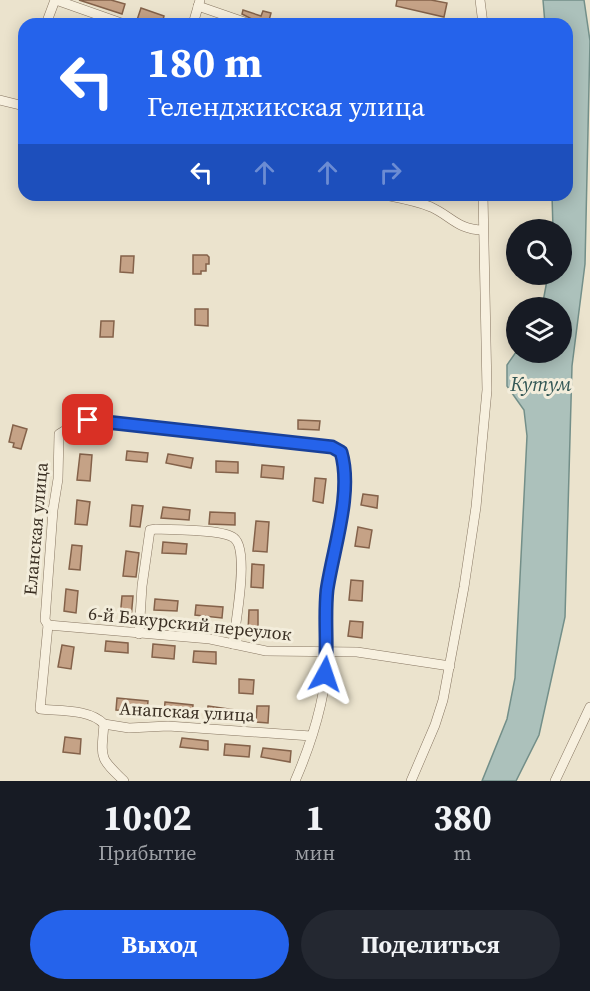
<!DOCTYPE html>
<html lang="ru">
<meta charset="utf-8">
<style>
body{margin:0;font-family:"Source Serif 4",serif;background:#242831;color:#f1f3f6;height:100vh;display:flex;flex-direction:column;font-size:22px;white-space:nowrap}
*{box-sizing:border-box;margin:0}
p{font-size:20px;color:#9ea1a6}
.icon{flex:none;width:33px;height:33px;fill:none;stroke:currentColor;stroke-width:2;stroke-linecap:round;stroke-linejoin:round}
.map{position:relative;height:781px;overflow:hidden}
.details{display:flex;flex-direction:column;background:#171b24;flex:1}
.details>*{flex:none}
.banner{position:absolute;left:18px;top:18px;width:555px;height:183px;border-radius:18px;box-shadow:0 3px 15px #0003;background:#2563eb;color:#fff;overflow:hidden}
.tools{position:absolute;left:506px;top:219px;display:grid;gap:12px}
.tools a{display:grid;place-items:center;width:66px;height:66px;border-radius:50%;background:#171b24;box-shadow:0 3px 15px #0003;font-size:30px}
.pin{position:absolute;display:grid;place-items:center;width:51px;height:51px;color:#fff;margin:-26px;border-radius:12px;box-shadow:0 3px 9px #0006}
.me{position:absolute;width:66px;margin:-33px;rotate:5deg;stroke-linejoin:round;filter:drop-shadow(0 0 4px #0008)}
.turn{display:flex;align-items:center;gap:21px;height:126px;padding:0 30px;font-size:27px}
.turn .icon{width:78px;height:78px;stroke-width:2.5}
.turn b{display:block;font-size:42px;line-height:51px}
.lanes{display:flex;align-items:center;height:57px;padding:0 30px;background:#0003;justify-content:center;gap:30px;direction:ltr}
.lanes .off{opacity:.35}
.eta{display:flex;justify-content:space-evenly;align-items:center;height:102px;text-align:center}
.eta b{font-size:36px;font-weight:700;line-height:42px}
.primary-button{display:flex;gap:12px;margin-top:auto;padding:12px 30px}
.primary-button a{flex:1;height:69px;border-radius:36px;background:#2563eb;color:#fff;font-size:24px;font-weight:700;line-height:69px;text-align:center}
.primary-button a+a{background:#242831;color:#f1f3f6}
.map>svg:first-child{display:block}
</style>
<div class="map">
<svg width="590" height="781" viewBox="0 0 590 781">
<rect width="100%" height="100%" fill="#ebe3cd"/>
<polygon fill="#acc1bb" stroke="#738f89" stroke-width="1.5" points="543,0 584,0 590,41 585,264 572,366 565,617 539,735 516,781 482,781 507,719 515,678 527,436 524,410 507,386 507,365 516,352 561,352 561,308 542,307 548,275 561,274 561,230 553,229 552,195 567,195 567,24 545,24"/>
<g fill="#c5a286" stroke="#84624a" stroke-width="1.5">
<polygon points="79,0 111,0 125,4 122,14"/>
<polygon points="397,0 431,0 447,3 444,17 396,6"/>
<polygon points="141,8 164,16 162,24 147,24 137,20"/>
<polygon points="243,10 261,16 263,11 271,13 268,24 256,21 242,14"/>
<polygon points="193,255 207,255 209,257 209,264 206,264 206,271 201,271 201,274 193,274"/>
<polygon points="121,256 134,256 133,273 120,272"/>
<polygon points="195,309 208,309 208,326 195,325"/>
<polygon points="101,321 114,321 113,337 100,337"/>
<polygon points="298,420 320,421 319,430 298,429"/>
<polygon points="13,425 27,429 21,449 13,447 14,443 9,442"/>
<polygon points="127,451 148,453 147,462 126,460"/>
<polygon points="80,454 92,455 90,481 77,480"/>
<polygon points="168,454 193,458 191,468 166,463"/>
<polygon points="216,461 238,462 238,473 216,472"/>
<polygon points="262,465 284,467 283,479 261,477"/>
<polygon points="315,478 326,479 323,503 313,501"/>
<polygon points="363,494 378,496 377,508 361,505"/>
<polygon points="77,500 90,502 87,525 75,524"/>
<polygon points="132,505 143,506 140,527 130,526"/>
<polygon points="163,507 190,510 189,520 161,518"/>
<polygon points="210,512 235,513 235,525 209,524"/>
<polygon points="256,521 269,522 267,552 253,551"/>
<polygon points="358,527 372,530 369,548 355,546"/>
<polygon points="163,542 187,544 186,554 162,553"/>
<polygon points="72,545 82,546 80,570 69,569"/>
<polygon points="126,551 139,553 136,577 123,576"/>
<polygon points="252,564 264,565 263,588 251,587"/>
<polygon points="351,580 363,581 362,601 349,600"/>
<polygon points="66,589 78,591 76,613 64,611"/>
<polygon points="122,596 133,596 131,619 120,618"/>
<polygon points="155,599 178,601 177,611 154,610"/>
<polygon points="196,605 223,607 222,618 195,615"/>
<polygon points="249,610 258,610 258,632 248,632"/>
<polygon points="350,621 363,622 362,638 348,636"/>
<polygon points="106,641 128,643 128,653 105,651"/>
<polygon points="153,644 175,646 174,659 152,657"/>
<polygon points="62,645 74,647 71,669 58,667"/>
<polygon points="194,651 216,652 216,664 193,662"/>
<polygon points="239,679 254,680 253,694 239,693"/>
<polygon points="117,698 148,701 147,712 116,710"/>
<polygon points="165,702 193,705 192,715 164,714"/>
<polygon points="208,706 235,710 235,721 206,718"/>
<polygon points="257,706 269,706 268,723 256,722"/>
<polygon points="65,737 81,739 80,754 63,752"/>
<polygon points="182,738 208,741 208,750 180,747"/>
<polygon points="225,744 250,746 249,757 224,755"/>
<polygon points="263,748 291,751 290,762 261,757"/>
</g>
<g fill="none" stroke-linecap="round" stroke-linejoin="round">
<g stroke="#877662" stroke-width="10">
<g id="minor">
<polyline points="56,0 124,24"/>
<polyline points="480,0 483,24"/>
<polyline points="198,6 250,24"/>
<polyline points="46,24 55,0"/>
<polyline points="193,24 200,0"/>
<polyline points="0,100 24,106"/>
<path d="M384,195C399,198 416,201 431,207C451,216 458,230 483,230"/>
<polyline points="48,625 210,639 266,651 357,652 450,666"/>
<path d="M139,634L142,586L150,530L156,529C173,530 223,529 234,538C250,550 235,625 233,644"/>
<path d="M104,724C101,759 99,757 124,781"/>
<path d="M295,781C312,742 326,695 328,652C328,630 325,610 328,588C334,548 353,491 341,452L332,447L88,420L72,426L59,434L58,479L53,510L45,620L48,625L40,709C60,711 90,709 104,724L129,728L168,726L311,736"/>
<polyline points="411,781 435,725 443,700 464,587 476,507 487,390 483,195"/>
<polyline points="555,781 590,707"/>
</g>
</g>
<use href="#minor" stroke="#f7f0df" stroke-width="9"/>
</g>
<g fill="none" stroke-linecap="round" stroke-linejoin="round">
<g stroke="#184099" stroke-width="15">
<path id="route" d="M88,420L332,447L341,452C353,493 333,549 327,590C324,618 328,646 325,674"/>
</g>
<use href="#route" stroke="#2563eb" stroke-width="10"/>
</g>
<g text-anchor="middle" stroke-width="6" stroke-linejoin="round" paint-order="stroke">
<g font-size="18" fill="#3a2f23" stroke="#f3eddb">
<text transform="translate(36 529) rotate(-85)" y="6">Еланская улица</text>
<text transform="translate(190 624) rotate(6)" y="6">6-й Бакурский переулок</text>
<text transform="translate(187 712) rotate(3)" y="6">Анапская улица</text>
</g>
<g font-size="20" font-style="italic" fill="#345856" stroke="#f3eddb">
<text x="541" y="391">Кутум</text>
</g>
</g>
</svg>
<div class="tools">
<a><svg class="icon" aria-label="search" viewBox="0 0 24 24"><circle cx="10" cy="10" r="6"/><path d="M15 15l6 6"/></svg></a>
<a><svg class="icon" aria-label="layers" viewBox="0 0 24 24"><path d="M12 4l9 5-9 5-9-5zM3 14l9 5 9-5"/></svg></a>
</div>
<div class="pin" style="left:88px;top:420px;background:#d93025"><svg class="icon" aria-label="arrive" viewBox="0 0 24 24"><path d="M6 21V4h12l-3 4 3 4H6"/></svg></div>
<svg class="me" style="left:325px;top:674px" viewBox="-20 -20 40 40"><path d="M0-17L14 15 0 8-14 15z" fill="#2563eb" stroke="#fff" stroke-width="4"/></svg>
<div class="banner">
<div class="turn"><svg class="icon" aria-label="left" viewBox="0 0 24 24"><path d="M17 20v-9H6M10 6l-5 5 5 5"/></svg><div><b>180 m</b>Геленджикская улица</div></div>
<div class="lanes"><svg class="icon" aria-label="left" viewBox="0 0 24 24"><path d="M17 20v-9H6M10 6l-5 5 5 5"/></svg><svg class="icon off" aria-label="ahead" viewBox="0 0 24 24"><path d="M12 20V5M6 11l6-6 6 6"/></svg><svg class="icon off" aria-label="ahead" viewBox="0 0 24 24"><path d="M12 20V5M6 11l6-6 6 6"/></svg><svg class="icon off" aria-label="right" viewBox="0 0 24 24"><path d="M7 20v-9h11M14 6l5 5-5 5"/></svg></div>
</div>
</div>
<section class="details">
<div class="eta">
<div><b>10:02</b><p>Прибытие</p></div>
<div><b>1</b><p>мин</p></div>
<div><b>380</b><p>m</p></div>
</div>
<div class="primary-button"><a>Выход</a><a>Поделиться</a></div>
</section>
